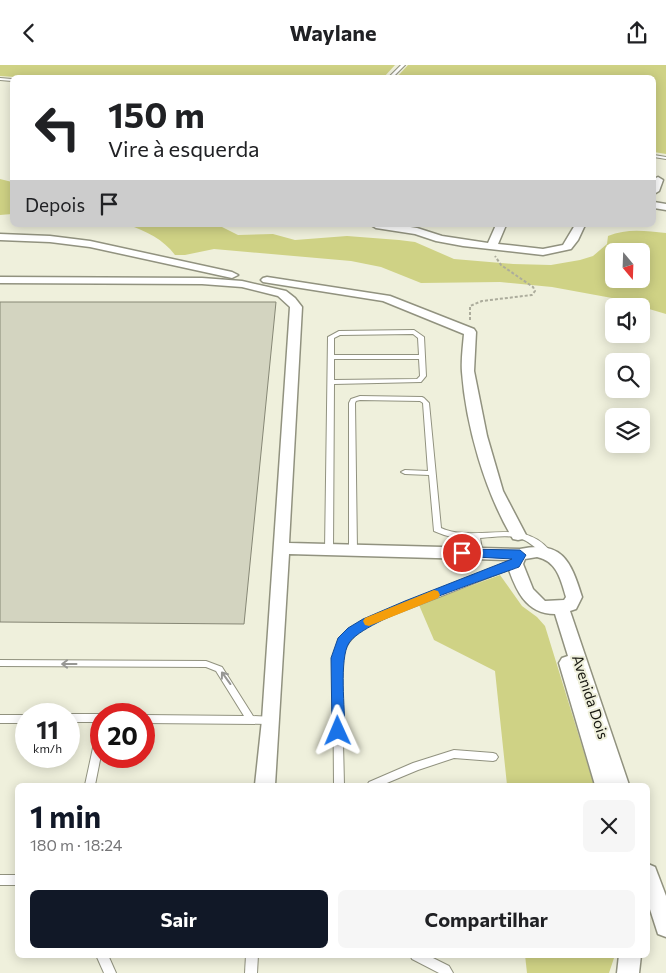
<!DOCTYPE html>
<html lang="pt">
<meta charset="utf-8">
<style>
body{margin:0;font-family:Commissioner,sans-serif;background:#f6f6f6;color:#202124;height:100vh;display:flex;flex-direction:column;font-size:19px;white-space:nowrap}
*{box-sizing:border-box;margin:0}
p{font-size:16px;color:#757577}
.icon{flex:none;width:28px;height:28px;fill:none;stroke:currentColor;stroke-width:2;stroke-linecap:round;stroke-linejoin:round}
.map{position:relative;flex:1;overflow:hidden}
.panel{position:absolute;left:15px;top:718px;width:635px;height:175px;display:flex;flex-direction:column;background:#fff;border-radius:8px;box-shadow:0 2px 12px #0003}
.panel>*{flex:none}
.hud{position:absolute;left:10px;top:10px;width:646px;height:152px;border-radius:8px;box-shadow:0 2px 12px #0003;background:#fff;color:#202124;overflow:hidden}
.needle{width:32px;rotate:161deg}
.controls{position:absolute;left:605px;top:178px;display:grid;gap:10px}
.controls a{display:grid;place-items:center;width:45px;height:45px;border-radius:8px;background:#fff;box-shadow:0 2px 12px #0003;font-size:25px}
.speed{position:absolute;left:15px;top:638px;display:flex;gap:10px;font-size:25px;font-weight:700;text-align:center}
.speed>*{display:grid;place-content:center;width:65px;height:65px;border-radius:50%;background:#fff;box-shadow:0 2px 12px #0003;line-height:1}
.speed small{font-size:12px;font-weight:400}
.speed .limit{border:8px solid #d22;background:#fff;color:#111}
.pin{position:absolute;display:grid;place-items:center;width:42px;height:42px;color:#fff;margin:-21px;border:2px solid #fff;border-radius:50%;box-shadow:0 1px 5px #0007}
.me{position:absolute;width:55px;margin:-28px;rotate:359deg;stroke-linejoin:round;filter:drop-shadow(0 0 4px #0008)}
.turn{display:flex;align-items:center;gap:18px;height:105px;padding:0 15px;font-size:22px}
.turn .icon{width:65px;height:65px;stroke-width:2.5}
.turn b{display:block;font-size:35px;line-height:42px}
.then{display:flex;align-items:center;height:48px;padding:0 15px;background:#0003;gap:10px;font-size:19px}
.round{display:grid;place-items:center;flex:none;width:52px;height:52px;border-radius:8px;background:#f6f6f6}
.summary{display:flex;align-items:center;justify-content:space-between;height:85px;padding:0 15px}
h1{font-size:30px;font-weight:700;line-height:38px;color:#111827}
.action{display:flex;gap:10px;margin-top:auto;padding:10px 15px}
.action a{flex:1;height:58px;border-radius:8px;background:#111827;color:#fff;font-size:20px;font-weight:700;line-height:58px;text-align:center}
.action a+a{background:#f6f6f6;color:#202124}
header{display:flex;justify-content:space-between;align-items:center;height:65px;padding:0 15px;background:#fff;font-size:22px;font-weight:700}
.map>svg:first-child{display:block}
</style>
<header><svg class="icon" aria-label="back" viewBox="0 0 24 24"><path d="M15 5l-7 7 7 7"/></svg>Waylane<svg class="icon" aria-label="share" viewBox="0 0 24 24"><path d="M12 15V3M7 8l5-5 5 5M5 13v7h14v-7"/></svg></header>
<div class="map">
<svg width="666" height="908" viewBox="0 0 666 908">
<rect width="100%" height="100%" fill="#eff0dc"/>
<g fill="#cfd285" fill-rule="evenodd">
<polygon points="0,0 395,0 384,12 15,12 0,11"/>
<polygon points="408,0 666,0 666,89 654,87 654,12 397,12"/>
<polygon points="0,114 12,117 12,149 0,150"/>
<path d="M128,160H218L238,170L273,169L295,175L347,171L399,175L415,177L454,194L513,199L551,200L580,195L593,191L607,179L608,171C627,163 646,166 666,168V249L612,233L552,222L500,217L421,218L381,202L351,196L214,184L185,190H175C163,174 146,166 128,160ZM614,186H641V214H614Z"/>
<polygon points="500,510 522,541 537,552 545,561 594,720 507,720 495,606 434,575 419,540"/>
<polygon points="525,890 615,890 609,908 527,908"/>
</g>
<polygon fill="#d3d4c0" stroke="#868775" points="0,237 276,237 244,559 0,557"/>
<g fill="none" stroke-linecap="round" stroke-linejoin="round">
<g stroke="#91927f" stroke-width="2">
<g id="lane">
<polygon points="401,0 405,0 393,12 389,12"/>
<polygon points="0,13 12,14 12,16 0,15"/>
<polygon points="654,90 666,92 666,94 654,92"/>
<path d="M414,265L424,272L426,311L421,317L334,319L333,485L332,487H326L325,485L328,272L339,266ZM413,269L418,273L419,290H334V273L340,270ZM334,294H419L420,311L417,314L334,315Z"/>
<path d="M360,331L422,332L424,333L429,338L441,463C476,479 522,450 551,487L550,489C541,490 531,477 522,474C509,469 493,472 480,473L483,489L482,491H476L475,489L473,474C459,474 447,472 434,466L429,410L405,409L401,407L405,405L428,406L423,338L420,336L360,335L356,336L355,338L357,485L356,487H350L349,485V338L351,334Z"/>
<path d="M515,496L518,497L519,499L518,501L370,559C355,569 348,575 341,593L344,720H334L333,593C340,574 347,566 364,555Z"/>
<polygon points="0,595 206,596 222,602 253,651 274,652 276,655 274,658 271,659 144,658 144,650 244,651 216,606 206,602 0,601"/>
<rect x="69" y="649" width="32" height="8"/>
<rect x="0" y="650" width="26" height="8"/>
<polygon points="101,665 101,690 95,720 85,720 96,669 98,666"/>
<polygon points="454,685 493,688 496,689 498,692 496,695 493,696 454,693 418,705 382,720 367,720 369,717 413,698"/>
<rect x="0" y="810" width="18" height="10"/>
<polygon points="96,890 108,890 116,908 104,908"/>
<polygon points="246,890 258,890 257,908 245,908"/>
<polygon points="410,890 427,890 449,901 453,908 439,908 412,894"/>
</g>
</g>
<g stroke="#91927f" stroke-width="3">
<g id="street">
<polygon points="658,112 663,115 659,126 654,129 654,114"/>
<polygon points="654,137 666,139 666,145 654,143"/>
<polygon points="371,160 397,160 417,163 442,171 488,178 496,160 506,160 498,179 543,184 563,180 575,160 585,160 578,175 571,184 543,190 463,181 436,176 415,169 376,163"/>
<polygon points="0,169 50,171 90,176 232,207 238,210 232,213 90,182 50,177 0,175"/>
<path d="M0,212L202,213L242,216L286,226L295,233L302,242L289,478L520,484C562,475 571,496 582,532L576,544L570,546L629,720H595L559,598L562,593L568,591L555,549C525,549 515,523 507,499L509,495L289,489L275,720H255L262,655L290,242L278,231L242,222L202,219L0,218ZM537,492C557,496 561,515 566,532L564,535L545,536L533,524L523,499L525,494Z"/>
<path d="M267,212L390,231L474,264L476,267L474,306L487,371L503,426L526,470L523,474L518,475L513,474C485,427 466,361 462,307C461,295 463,281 464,269L383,236L263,217L261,215L263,213Z"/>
<polygon points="648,799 655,802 666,831 666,872 658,869 648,838"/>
<polygon points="619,890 641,890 639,908 617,908"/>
</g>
</g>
<polyline stroke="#acac9c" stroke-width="2" stroke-dasharray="3 2" stroke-linecap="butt" points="470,255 470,241 482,236 532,230 535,226 533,222 501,200 495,191"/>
<use href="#lane" fill="#fff" fill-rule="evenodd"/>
<use href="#street" fill="#fff" fill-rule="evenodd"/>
</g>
<defs><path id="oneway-shaft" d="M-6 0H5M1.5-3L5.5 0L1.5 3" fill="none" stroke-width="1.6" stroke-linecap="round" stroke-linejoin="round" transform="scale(1.25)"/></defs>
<g stroke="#979794">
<use href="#oneway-shaft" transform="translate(69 599) rotate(-180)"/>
<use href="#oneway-shaft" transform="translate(226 613) rotate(-126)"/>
</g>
<path fill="#1a73e8" stroke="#114b97" d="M462,484L520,485L526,490L519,502C487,514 364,554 349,578C339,593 345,646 345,666L343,670L338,672L334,670L332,666L331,593L338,573L348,563L363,554L405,536L512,494L458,491L456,488Z"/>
<polygon fill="#f59e0b" points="434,525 438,526 440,530 438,533 369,561 365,560 363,556 365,553"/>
<g text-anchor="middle" stroke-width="4" stroke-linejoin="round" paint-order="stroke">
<g font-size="15" fill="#181811" stroke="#eff0dc">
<text transform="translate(590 632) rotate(72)" y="5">Avenida Dois</text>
</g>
</g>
</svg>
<div class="controls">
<a><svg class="needle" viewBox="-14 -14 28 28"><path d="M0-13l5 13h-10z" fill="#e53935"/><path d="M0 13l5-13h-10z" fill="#757577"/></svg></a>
<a><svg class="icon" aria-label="sound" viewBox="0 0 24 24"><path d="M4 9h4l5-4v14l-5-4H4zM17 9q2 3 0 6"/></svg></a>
<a><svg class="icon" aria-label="search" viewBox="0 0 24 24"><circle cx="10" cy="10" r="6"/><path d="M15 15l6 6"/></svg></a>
<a><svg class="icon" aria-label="layers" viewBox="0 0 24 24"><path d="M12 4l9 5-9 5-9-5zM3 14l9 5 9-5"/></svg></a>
</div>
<div class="speed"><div>11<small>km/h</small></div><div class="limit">20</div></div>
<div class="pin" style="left:462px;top:488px;background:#d93025"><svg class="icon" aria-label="arrive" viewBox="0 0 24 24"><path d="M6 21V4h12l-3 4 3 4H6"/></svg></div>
<svg class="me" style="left:338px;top:666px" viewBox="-20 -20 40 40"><path d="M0-17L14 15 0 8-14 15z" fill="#1a73e8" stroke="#fff" stroke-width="4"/></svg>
<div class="hud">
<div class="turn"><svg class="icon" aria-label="left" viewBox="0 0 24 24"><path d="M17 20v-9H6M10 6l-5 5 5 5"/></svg><div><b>150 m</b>Vire à esquerda</div></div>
<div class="then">Depois<svg class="icon" aria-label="arrive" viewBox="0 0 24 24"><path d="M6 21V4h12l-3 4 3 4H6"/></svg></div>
</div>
<section class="panel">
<div class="summary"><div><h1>1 min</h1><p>180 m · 18:24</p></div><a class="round"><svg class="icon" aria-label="close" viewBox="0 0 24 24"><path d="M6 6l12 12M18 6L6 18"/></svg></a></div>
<div class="action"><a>Sair</a><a>Compartilhar</a></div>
</section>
</div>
